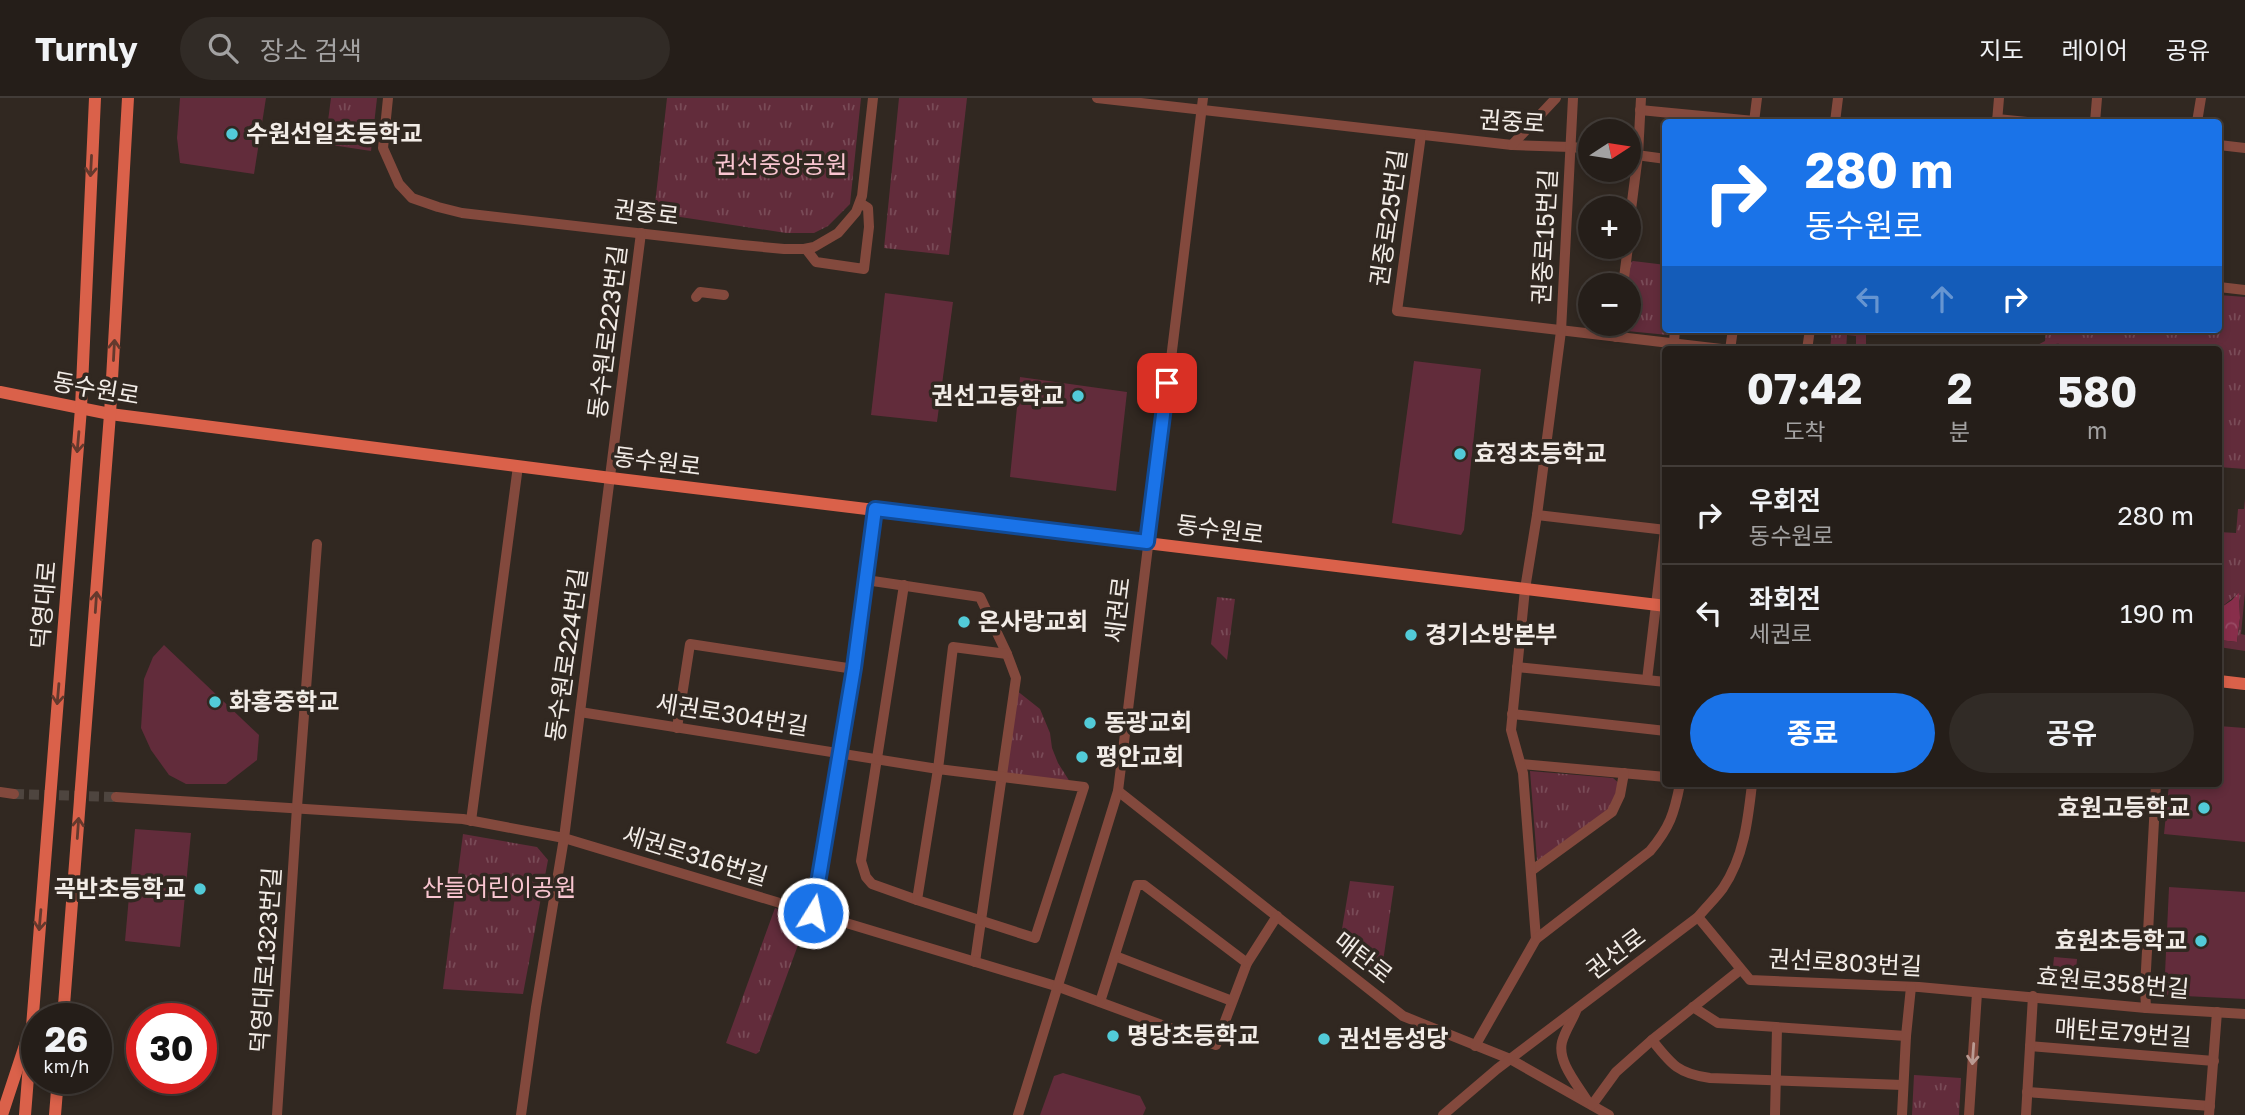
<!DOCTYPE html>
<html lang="ko">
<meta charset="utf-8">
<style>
body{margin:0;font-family:"Golos Text","Noto Sans KR",sans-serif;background:#312b26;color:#f1f3f6;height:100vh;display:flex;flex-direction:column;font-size:26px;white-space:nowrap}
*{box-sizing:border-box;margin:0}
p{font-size:23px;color:#a3a2a2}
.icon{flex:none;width:38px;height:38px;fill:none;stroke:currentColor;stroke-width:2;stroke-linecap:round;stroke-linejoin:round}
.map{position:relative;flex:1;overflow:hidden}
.details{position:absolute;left:1662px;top:248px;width:560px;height:441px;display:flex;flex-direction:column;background:#251e19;border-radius:7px;box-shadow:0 4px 10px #0003,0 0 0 2px #423c38}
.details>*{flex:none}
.guide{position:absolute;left:1662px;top:21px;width:560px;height:214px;border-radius:7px;box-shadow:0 4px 10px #0003,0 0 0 2px #423c38;background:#1a73e8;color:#fff;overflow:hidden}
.needle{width:46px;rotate:78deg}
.controls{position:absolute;left:1578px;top:21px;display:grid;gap:14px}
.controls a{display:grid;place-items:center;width:63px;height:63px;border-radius:50%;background:#251e19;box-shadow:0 4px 10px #0003,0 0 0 2px #423c38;font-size:35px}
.speed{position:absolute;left:21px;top:905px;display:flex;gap:14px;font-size:35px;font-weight:700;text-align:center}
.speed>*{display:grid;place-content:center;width:91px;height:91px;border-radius:50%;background:#251e19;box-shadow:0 4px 10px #0003,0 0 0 2px #423c38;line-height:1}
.speed small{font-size:18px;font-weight:400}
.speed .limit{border:10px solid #d22;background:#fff;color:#111}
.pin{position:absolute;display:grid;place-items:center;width:60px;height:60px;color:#fff;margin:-30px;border-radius:14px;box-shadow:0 4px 10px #0006}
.me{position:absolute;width:77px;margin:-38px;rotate:10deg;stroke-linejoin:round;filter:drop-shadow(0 0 5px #0008)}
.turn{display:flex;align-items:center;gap:24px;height:147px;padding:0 28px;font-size:32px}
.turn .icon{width:91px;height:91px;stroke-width:2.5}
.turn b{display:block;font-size:49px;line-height:60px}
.lanes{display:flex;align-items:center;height:66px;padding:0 28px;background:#0003;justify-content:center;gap:35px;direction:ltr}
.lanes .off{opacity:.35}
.eta{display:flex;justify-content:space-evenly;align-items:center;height:119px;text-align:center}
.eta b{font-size:42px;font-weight:700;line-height:49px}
.primary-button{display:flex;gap:14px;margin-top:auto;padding:14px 28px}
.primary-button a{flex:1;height:80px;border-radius:42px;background:#1a73e8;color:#fff;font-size:28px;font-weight:700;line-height:80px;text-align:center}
.primary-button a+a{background:#312b26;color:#f1f3f6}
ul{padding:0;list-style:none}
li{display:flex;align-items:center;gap:21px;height:98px;padding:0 28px;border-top:2px solid #423c38}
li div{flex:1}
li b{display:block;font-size:26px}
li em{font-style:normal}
header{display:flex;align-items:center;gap:42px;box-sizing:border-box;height:98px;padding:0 35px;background:#251e19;border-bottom:2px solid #423c38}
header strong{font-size:33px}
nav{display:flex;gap:38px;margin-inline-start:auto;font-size:24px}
.search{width:490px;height:63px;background:#312b26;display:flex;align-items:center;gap:18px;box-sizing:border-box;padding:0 24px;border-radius:38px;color:#a3a2a2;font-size:26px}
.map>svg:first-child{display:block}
</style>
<header>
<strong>Turnly</strong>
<div class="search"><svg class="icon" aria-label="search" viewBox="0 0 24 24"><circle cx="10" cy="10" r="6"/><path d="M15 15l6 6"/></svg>장소 검색</div>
<nav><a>지도</a><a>레이어</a><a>공유</a></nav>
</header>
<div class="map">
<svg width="2245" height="1017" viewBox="0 0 2245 1017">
<defs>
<pattern id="forest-crowns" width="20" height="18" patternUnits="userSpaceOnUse" patternTransform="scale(1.75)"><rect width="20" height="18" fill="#882e4b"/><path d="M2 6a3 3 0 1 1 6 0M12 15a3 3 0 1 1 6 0" fill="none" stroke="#994c65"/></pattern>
<pattern id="park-tufts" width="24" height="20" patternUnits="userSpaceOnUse" patternTransform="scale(1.75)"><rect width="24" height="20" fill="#622c3b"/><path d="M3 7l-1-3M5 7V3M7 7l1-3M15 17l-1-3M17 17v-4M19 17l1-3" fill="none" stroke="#794b57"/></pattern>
</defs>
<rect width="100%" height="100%" fill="#312821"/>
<polygon fill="url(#forest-crowns)" points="2239,494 2240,520 2237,544 2219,542 2219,511 2232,502"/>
<g fill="url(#park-tufts)">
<polygon points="331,0 377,0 371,53 325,46"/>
<polygon points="667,0 861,0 850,106 828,128 814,135 786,135 654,115"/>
<polygon points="899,0 967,0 949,157 884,150"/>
<polygon points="1633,163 1666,167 1666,231 1672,231 1668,237 1627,233 1622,226 1629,226 1629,187 1627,187 1629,165"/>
<path d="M2219,197L2245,199V371L2219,369V252H2069C2055,240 2055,248 2041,252C2039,252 2031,252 2028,252L2045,243L2046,231H2110L2127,235L2147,233L2168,236L2184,235L2192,231H2219Z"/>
<polygon points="1832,231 1866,231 1866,252 1856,252 1856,238 1847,237 1846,252 1830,252"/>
<polygon points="2245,401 2245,494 2241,536 2245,537 2245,553 2219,549 2219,542 2237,544 2240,520 2239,495 2219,511 2219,434 2236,435 2238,411 2244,411"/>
<polygon points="1217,499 1235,501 1227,562 1211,546"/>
<polygon points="1016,592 1040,611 1050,635 1052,650 1058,665 1070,684 1003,676"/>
<polygon points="1530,673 1613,680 1620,686 1611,709 1543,761 1537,762"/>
<polygon points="463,736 537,749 548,762 523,896 443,891"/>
<polygon points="1350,783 1394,788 1380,884 1339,849"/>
<polygon points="775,810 804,821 806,825 759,954 756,956 726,945"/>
<polygon points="2054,859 2077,861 2075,883 2052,880"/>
<polygon points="1914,977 1961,980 1959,1017 1912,1017"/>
</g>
<g fill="#622c3b">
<polygon points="180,0 266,0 254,76 180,65 177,40"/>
<polygon points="885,195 953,204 937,324 871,317"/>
<polygon points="1414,263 1481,271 1464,432 1461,437 1392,425"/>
<polygon points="1020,279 1127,294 1116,393 1010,379"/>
<polygon points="164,547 259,637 257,662 226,686 186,686 169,677 151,652 141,630 144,581 153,559"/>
<polygon points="2219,628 2245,630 2245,744 2164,736 2169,686 2219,686"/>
<polygon points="135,731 191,735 180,849 125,843"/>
<polygon points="2169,789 2245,794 2245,901 2164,897"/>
<polygon points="1063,975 1140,998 1146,1010 1143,1017 1040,1017 1054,978"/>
</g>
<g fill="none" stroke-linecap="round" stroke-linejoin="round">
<polyline stroke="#4e453f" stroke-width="10" stroke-dasharray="10 5" stroke-linecap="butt" points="14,696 116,699"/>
<g stroke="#83493d" stroke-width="10">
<polyline points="388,0 383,50 399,86 412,100 438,109 462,115 742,147 784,151 804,151 814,149 838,135 856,114 862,98 873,0"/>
<polyline points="1097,0 1512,47 1571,49 1591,51"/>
<polyline points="1640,12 1754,23"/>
<polyline points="1997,21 2027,24"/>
<polyline points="1754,24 1757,0"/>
<polyline points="1835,24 1838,0"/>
<polyline points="1997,24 1999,0"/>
<polyline points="2095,24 2097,0"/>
<polyline points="2197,24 2201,0"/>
<polyline points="1421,37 1397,213 1730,252"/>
<polyline points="1512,47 1556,0"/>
<polyline points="2219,47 2245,50"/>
<polyline points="1629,56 1666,61"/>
<polyline points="1629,127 1638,57 1641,0"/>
<polyline points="806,151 816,164 864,171 869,129 868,110 860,105"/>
<polyline points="1623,187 1628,149"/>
<polyline points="2219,189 2245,192"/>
<polyline points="696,199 700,194 724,197"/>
<polyline points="1616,239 1618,226"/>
<polyline points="1674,244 1675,231"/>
<polyline points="1730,252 1733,231"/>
<polyline points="1807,252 1810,231"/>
<polyline points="1537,417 1666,432"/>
<polyline points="866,482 980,499 1007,556 1016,580 975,864"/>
<polyline points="904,487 861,763 866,779 872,786 917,802"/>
<polyline points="1517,569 1666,584"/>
<polyline points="1647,582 1665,432"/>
<polyline points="580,614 938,671 1084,689 1035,840 917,802 938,671 953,549 1007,556"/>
<polyline points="1512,616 1666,633"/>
<polyline points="677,630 690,546 854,571"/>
<polyline points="1521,666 1666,679"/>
<polyline points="1118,693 1403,918 1510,961 1609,1017"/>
<polyline points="0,694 14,696"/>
<polyline points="116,699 463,721 564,740 1059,889 1216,947 1247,865 1277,818"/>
<polyline points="471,723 518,368"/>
<polyline points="1531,773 1612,714 1620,697 1624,675"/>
<polyline points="812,815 854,571 875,411"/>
<polyline points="1698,819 1750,882 1919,889 2146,910 2245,916"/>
<polyline points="1536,841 1523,675 1511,632 1525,491 1537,417 1561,233 1573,0"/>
<polyline points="1115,858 1232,903"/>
<polyline points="1100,904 1137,787 1144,787 1247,865"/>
<polyline points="1693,909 1718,925 1906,938"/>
<polyline points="2146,910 2145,890 2156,686"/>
<path d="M1576,913C1572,923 1565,933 1562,944C1557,964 1578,987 1588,1004"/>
<path d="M1652,942C1671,966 1678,976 1710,980L1903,987"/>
<path d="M1475,948L1536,841L1650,753C1670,729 1674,716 1680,686"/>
<polyline points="2030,948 2214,963"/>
<polyline points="2027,994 2210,1008"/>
<polyline points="1592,1007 1616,974 1652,942 1740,872"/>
<polyline points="277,1017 297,709 317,446"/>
<polyline points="521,1017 536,909 564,740 641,135"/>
<polyline points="1018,1017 1118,693 1203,0"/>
<path d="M1443,1017L1497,971L1698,819C1706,809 1715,801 1723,790C1744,759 1748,722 1752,686"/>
<polyline points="1775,1017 1777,930"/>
<polyline points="1902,1017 1906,938 1911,889"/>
<polyline points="1969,1017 1977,895"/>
<polyline points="2026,1017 2033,898"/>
<polyline points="2209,1017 2217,914"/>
</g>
<g stroke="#da614a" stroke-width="12">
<polyline points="0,294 110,316 611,380 1666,508"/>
<polyline points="2219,583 2245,586"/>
<polyline points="63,920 110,316 128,0"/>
<polyline points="2,1017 26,944"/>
<polyline points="25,1017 81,310 95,0"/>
<polyline points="55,1017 58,980"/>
</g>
</g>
<defs><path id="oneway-shaft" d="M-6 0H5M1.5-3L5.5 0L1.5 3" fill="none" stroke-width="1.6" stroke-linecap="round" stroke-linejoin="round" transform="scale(1.75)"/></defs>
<g stroke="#64392d">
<use href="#oneway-shaft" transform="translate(91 68) rotate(93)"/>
<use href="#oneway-shaft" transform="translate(114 252) rotate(-87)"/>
<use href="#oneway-shaft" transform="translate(78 344) rotate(95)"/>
<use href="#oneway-shaft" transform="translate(96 504) rotate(-86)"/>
<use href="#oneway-shaft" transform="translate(58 596) rotate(95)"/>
<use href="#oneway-shaft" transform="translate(78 730) rotate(-86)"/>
<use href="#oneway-shaft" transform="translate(40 822) rotate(95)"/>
</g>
<use stroke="#ba9a92" href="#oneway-shaft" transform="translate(1973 956) rotate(94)"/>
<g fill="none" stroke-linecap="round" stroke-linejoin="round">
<g stroke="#114b97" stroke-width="18">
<polyline id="route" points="813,815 854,570 875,411 1147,444 1167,285"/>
</g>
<use href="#route" stroke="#1a73e8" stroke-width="12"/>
</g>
<g fill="#52cbd8" stroke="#312821" stroke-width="2.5">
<circle cx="232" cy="36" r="7"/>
<circle cx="1078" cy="298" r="7"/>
<circle cx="1460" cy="356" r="7"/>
<circle cx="964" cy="524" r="7"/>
<circle cx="1411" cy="537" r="7"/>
<circle cx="215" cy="604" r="7"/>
<circle cx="1090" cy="625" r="7"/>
<circle cx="1082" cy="659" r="7"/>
<circle cx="2204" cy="710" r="7"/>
<circle cx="200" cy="791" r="7"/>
<circle cx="2201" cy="843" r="7"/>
<circle cx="1113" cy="938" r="7"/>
<circle cx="1324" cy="941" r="7"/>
</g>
<g text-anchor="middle" stroke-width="7" stroke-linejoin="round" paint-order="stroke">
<g font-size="24" fill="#f2ece7" stroke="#312821">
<text transform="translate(1512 24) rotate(4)" y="8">권중로</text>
<text transform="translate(646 115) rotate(7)" y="8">권중로</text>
<text transform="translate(1389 120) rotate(-82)" y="8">권중로25번길</text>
<text transform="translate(1545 139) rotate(-87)" y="8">권중로15번길</text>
<text transform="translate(608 234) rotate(-83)" y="8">동수원로223번길</text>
<text transform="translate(96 291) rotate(10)" y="8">동수원로</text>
<text transform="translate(657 364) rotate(7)" y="8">동수원로</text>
<text transform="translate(1220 432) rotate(7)" y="8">동수원로</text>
<text transform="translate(44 507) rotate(-85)" y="8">덕영대로</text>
<text transform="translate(1118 512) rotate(-83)" y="8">세권로</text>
<text transform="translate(567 557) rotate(-82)" y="8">동수원로224번길</text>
<text transform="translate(732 617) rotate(9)" y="8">세권로304번길</text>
<text transform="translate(695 758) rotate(17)" y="8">세권로316번길</text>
<text transform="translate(1616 856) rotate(-37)" y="8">권선로</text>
<text transform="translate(1363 860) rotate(38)" y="8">매탄로</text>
<text transform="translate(266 862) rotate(-86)" y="8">덕영대로1323번길</text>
<text transform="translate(1845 865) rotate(3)" y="8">권선로803번길</text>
<text transform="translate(2113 885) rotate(5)" y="8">효원로358번길</text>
<text transform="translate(2123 935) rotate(4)" y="8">매탄로79번길</text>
</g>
<g font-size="24" font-weight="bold" fill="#f2ece7" stroke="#312821" text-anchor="start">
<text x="246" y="44">수원선일초등학교</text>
<text x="1064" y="306" text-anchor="end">권선고등학교</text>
<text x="1474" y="364">효정초등학교</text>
<text x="978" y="532">온사랑교회</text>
<text x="1425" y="545">경기소방본부</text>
<text x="229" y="612">화홍중학교</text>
<text x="1104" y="633">동광교회</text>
<text x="1096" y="667">평안교회</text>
<text x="2190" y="718" text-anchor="end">효원고등학교</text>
<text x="186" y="799" text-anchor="end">곡반초등학교</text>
<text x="2187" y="851" text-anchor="end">효원초등학교</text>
<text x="1127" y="946">명당초등학교</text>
<text x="1338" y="949">권선동성당</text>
</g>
<g font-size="24" fill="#f9c5d0" stroke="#312821">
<text x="781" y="75">권선중앙공원</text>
<text x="499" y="798">산들어린이공원</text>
</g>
</g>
</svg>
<div class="controls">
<a><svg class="needle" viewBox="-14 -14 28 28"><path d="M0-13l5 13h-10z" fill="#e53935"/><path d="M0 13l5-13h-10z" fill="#a3a2a2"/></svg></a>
<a>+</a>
<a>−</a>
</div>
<div class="speed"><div>26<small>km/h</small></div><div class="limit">30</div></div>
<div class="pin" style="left:1167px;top:285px;background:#d93025"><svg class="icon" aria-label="arrive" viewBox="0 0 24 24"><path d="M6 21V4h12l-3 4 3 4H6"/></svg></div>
<svg class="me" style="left:813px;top:815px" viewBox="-20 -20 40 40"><circle r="17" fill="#1a73e8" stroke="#fff" stroke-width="3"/><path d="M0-11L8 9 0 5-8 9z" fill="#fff"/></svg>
<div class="guide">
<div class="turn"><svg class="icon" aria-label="right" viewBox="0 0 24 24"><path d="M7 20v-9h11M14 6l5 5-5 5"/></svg><div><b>280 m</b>동수원로</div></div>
<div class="lanes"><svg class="icon off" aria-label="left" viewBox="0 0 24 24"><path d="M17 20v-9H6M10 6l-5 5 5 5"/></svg><svg class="icon off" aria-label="ahead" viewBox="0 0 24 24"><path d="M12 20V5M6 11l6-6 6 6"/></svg><svg class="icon" aria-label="right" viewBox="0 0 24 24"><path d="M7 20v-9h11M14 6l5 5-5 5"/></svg></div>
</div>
<section class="details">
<div class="eta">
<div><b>07:42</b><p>도착</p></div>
<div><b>2</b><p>분</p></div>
<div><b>580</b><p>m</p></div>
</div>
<ul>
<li><svg class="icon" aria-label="right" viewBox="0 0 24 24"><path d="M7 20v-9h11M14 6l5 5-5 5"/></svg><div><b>우회전</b><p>동수원로</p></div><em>280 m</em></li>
<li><svg class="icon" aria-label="left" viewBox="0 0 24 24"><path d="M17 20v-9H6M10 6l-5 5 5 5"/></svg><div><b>좌회전</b><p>세권로</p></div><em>190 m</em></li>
</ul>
<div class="primary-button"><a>종료</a><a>공유</a></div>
</section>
</div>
